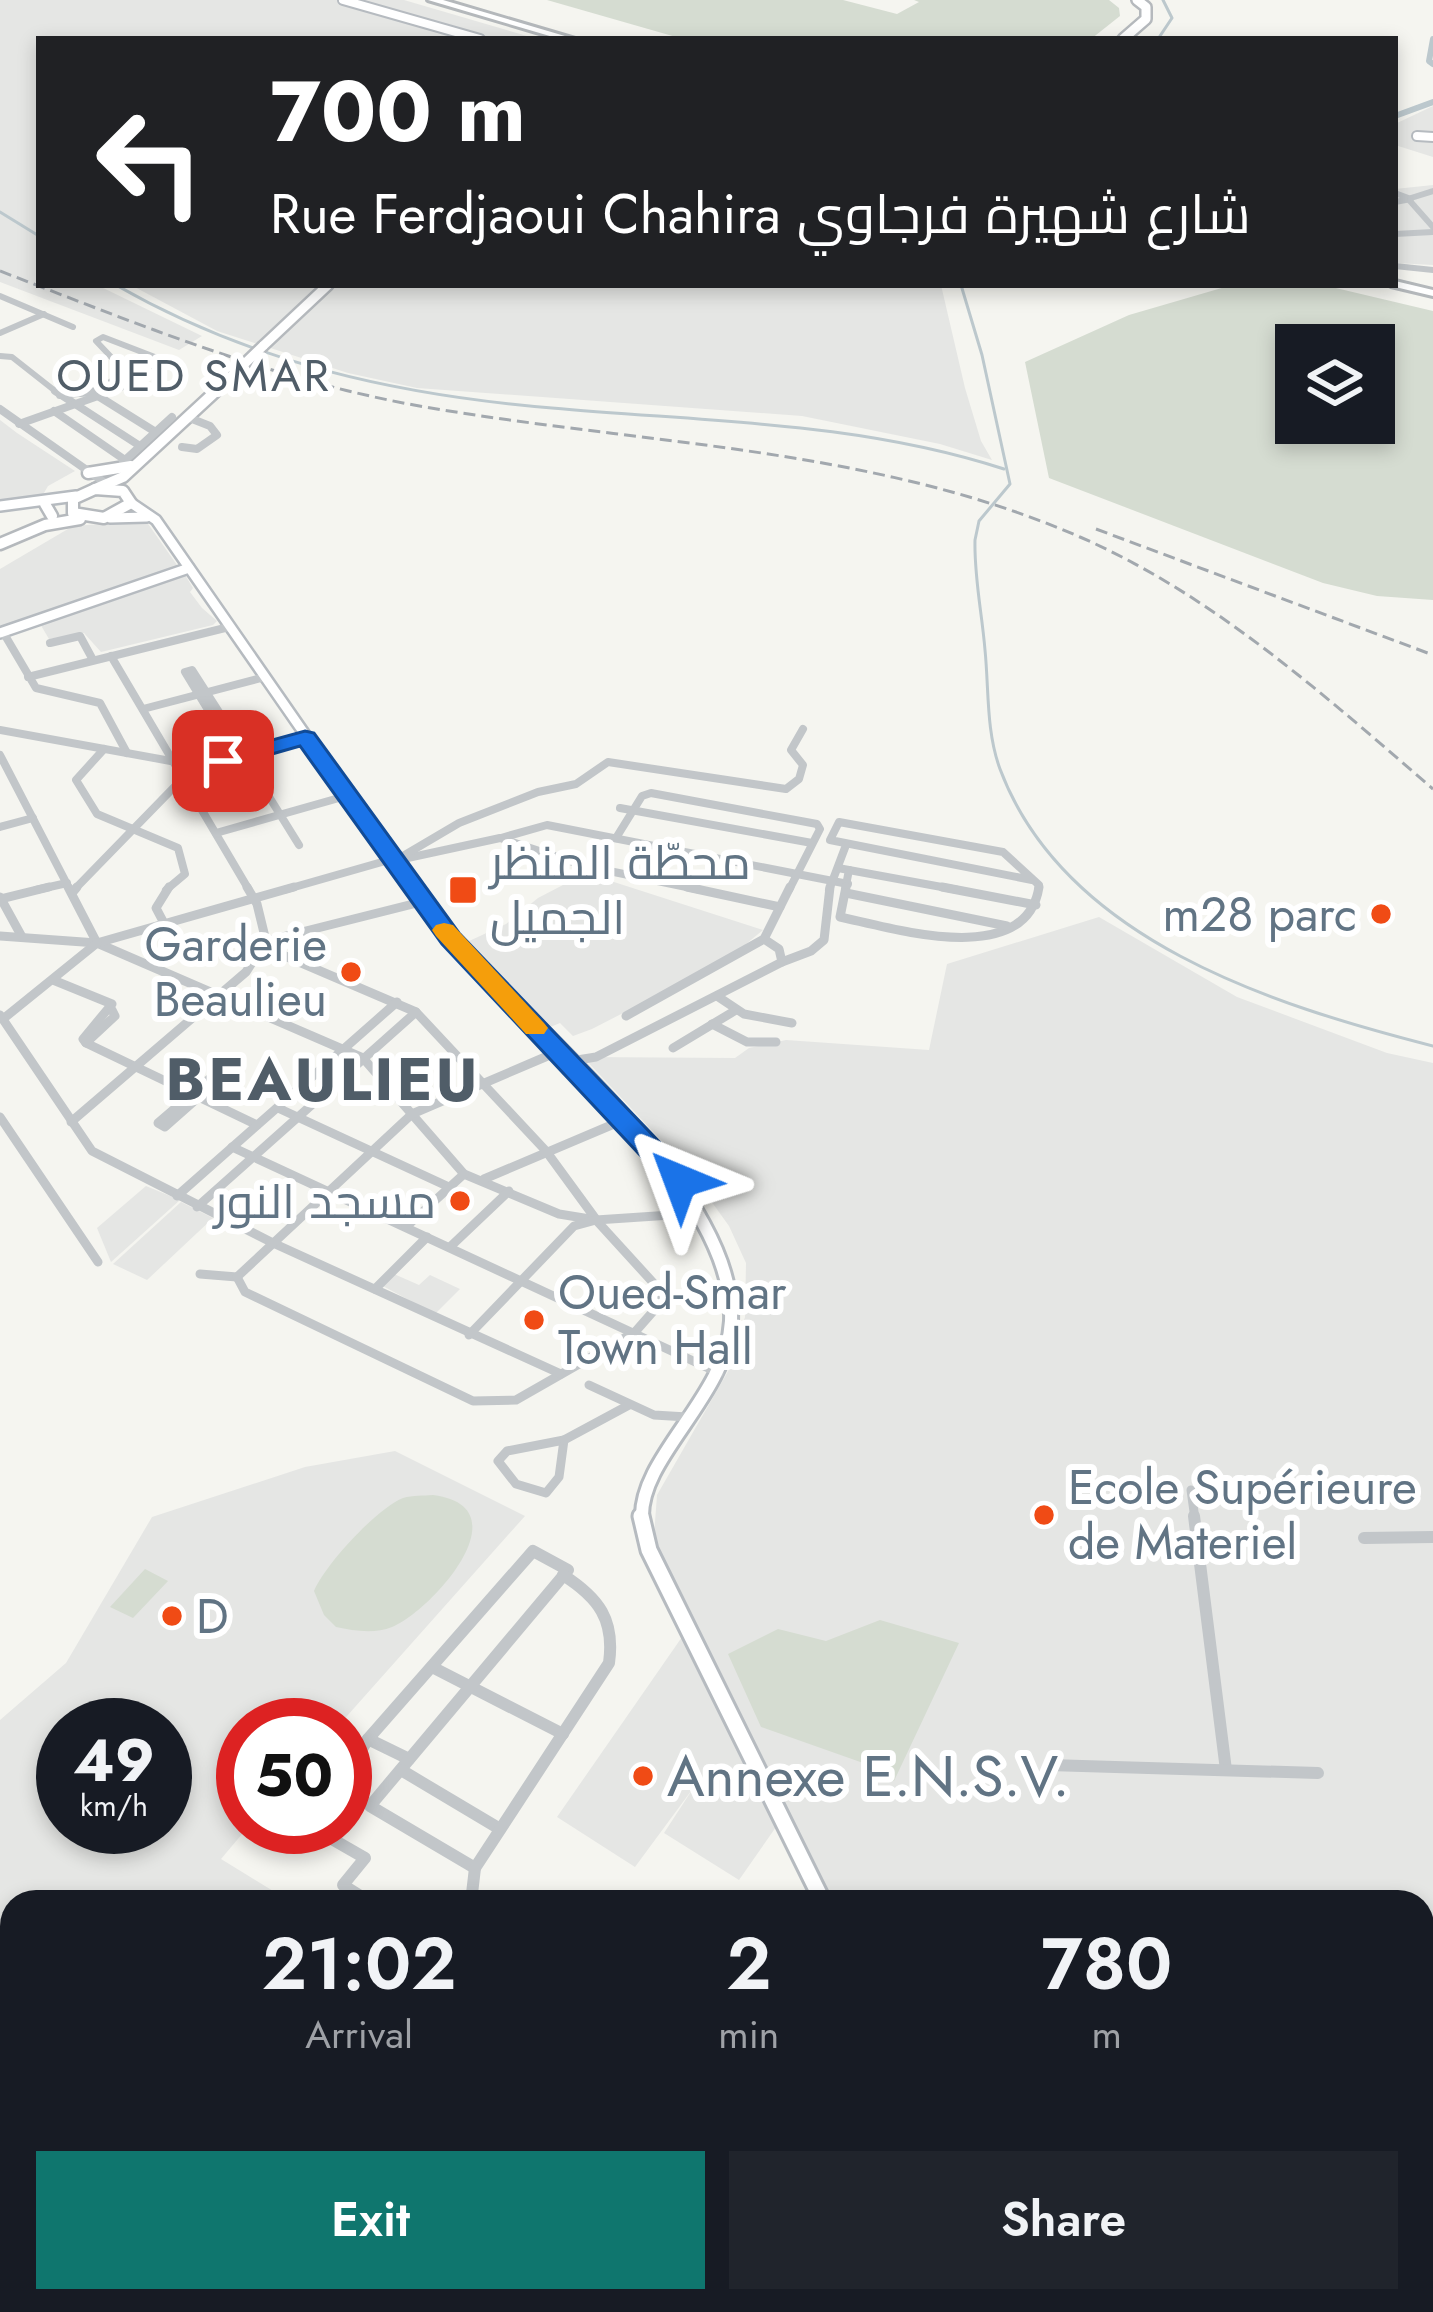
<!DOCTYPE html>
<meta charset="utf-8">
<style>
body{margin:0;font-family:Jost,Cairo,sans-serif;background:#20242c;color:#f1f3f6;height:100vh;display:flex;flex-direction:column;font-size:45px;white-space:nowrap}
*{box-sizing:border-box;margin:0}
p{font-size:39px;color:#9ea1a6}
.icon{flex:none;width:66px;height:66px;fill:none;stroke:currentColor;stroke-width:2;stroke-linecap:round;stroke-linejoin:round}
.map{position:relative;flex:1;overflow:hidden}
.panel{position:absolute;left:0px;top:1890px;width:1434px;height:423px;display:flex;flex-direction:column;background:#171b24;border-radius:36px 36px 0 0;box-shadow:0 6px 18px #0003}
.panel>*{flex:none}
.hud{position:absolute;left:36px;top:36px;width:1362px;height:252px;border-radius:0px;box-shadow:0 6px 18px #0003;background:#202124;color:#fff;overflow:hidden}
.buttons{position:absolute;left:1275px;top:324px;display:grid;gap:24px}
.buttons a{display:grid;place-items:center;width:120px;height:120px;border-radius:0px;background:#171b24;box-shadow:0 6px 18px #0003;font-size:60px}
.speed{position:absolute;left:36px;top:1698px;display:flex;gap:24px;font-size:60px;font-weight:700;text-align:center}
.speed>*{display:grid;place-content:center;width:156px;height:156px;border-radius:50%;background:#171b24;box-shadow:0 6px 18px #0003;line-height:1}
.speed small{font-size:30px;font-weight:400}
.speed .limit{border:18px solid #d22;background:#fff;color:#111}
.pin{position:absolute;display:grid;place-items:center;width:102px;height:102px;color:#fff;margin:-51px;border-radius:24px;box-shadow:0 6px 18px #0006}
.me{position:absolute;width:132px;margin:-66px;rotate:316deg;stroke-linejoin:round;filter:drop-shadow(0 0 9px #0008)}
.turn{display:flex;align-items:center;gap:42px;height:252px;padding:0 36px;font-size:54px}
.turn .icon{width:156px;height:156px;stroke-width:2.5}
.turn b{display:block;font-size:84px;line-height:102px}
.eta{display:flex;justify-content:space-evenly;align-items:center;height:204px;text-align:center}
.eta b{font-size:72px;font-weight:600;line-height:84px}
.action{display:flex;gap:24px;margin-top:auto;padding:24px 36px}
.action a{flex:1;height:138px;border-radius:0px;background:#0f766e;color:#fff;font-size:48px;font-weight:600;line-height:138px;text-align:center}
.action a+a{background:#20242c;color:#f1f3f6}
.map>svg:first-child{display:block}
</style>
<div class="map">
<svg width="1433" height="2312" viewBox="0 0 1433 2312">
<rect width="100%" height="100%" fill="#f5f5f0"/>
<g fill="#e5e6e4" fill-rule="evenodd">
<polygon points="0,0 404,0 537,39 39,39 39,285 97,285 202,336 179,350 0,282"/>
<polygon points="1433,106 1433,157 1395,145 1395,124"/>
<polygon points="1433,185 1433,265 1395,263 1395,189"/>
<polygon points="131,285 941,285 965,388 981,441 992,460 940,444 802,416 417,388 348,373 217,331"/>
<polygon points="0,420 17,433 75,471 48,486 41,498 0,504"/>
<polygon points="146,521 177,565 178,575 185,575 193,588 190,592 202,608 217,621 213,625 101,652 84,633 49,639 39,622 0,629 0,569 73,526"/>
<polygon points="586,873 763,930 728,959 592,1029 573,1036 560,1023 548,1028 467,942 506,924 538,898"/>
<polygon points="1099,917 1237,997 1387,1053 1433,1063 1433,2117 1422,2051 1422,1902 832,1902 684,1607 654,1536 657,1495 731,1366 745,1317 746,1263 729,1226 688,1169 583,1057 735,1058 749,1048 786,1040 929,1050 947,964"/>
<polygon points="146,1186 180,1200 111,1262 97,1228"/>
<polygon points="181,1202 213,1218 147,1280 113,1264"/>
<polygon points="394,1274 419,1285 430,1275 460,1289 435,1314 381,1285"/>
<path d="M395,1451L525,1516L339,1725H243V1827H248L221,1859L291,1902H12V2042L0,2040V1720L66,1663L152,1517L305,1467ZM63,1725H165V1827H63Z"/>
<polygon points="682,1637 776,1827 739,1880 664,1833 694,1787 635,1867 557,1817"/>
<polygon points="0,2054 12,2057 12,2230 0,2244"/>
<polygon points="58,2301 671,2301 665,2312 50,2312"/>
<polygon points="678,2301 923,2301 933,2312 671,2312"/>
</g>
<g fill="#d5dcd1" fill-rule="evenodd">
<polygon points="547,0 843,0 897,14 919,2 914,0 1109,0 1119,8 1120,16 1091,39 683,39"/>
<path d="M1232,285H1323L1433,311V600L1377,596L1323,583L1049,478L1025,362L1129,315ZM1296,345H1374V423H1296Z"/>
<path d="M433,1495C526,1507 430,1612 392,1627C375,1634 354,1631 336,1627L324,1615L314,1591C325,1565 376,1509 403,1498C413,1495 423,1496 433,1495Z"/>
<polygon points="145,1569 168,1581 133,1618 110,1607"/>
<polygon points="880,1620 959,1643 894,1781 873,1775 866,1764 761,1727 728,1654 778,1629 826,1641"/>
<polygon points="1140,2301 1304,2301 1317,2312 1160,2312"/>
</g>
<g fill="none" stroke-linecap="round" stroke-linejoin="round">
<g stroke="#bcc8cd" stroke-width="3">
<polyline points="1158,39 1172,18 1163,0"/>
<polyline points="0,212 39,236"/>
<path d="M116,285C252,363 397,395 552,408C705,422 856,421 1004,469"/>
<path d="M961,285L982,355L1010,484L979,521L975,540C974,577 982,613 985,650C989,690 986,731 1000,769C1064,940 1273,1005 1433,1046"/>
</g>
<g stroke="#bcc8cd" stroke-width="6">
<polyline points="1433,39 1429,61 1433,64"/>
<polyline points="1395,116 1433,102"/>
</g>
<g stroke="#b6bbc0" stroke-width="12">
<g id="secondary-far3">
<polyline points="343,0 480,39"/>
<polyline points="1417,136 1433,137"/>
</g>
</g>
<g stroke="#b6bbc0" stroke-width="14">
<g id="secondary-far2">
<polyline points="131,503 156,520 413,890"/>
<polyline points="0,506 76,496"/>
<polyline points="110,518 147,517"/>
<polyline points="0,633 189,568"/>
</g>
</g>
<g stroke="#b6bbc0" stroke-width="18">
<path id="secondary-far1" d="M411,887C492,1004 737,1177 731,1321C727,1397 639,1457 642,1519"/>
</g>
<g stroke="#b6bbc0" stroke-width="21">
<g id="secondary">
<polyline points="641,1516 649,1550 823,1902"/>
<polyline points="961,2301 970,2312"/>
<polyline points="989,2301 1009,2312"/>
</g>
</g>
<g stroke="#b5b9bd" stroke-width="14">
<g id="primary-far1">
<polyline points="1123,39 1146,19 1146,7 1137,0"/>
<polyline points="263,346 328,285"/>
<polyline points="212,394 237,371"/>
</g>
</g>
<g stroke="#b5b9bd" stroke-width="15">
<g id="primary">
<polyline points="88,473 131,466"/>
<polyline points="95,489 123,477 216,391"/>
<polygon points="95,489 123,491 131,503 104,518 73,513 73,499"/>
<polyline points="45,504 52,516"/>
<polyline points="0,544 45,525 80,519"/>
</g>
</g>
<g stroke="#b4b8bb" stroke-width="6">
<g id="highway">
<polygon points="428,0 443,0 575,39 560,39"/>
<polygon points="1395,281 1433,290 1433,296 1391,286 1395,285"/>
</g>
</g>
<g stroke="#c2c6c9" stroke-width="6">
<polyline points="1395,193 1411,199 1395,202"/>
<polyline points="1411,198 1433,191"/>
<polyline points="1410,201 1433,227"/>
<polyline points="1395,234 1433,232"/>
<polyline points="1395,266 1433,270"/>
<polyline points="871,285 893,285"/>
<polyline points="0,296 73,327"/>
<polyline points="0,333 44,314"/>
<polyline points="0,356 12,357 59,394"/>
<polyline points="113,359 153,371"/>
<polyline points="77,394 93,393 113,380 113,359 96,341 103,337 173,364"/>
<polyline points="104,394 143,380"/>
</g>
<g stroke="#c2c6c9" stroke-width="8">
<polyline points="55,391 140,446"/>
<polyline points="60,395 96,391"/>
<polyline points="98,396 154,431"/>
<polyline points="0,409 108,485"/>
<polyline points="54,411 125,460"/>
<polyline points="19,424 112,391"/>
<polyline points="182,447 197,449 217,435 210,426 187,417"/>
<polyline points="123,462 172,417"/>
<polyline points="3,632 36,688 100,703 127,753"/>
<polyline points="50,643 80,636 93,660"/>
<polyline points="111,656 249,890"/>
<polygon points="192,670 224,720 216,723 185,672"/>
<polyline points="28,677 229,627"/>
<polyline points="143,709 265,677"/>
<polyline points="0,730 176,762"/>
<polyline points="104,749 76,780 97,814 178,848 185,874 166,890"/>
<polyline points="0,755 70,890"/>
<polyline points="181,772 305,737"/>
<polyline points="263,787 299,845"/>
<polyline points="620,808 812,843"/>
<polyline points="0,827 33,818"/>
<polyline points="216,833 346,796"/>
<polyline points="501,838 547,825 848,884"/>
<polyline points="616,838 642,796 651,793 817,824 820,829 789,890"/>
<polyline points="403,859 500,838 585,866 701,890"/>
<polyline points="838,868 958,890"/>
<polyline points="1032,880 830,840 839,822 1003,852 1039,885 1038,890"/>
<polyline points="36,890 67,883"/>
<polyline points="74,890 184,777"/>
<polyline points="284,890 403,856 459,823 538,792 576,784 608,762 786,789 799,779 803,765 791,750 803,729"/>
<polyline points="829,890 846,845"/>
<polyline points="845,890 849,870"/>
</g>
<g stroke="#c2c6c9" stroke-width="9">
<polyline points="68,887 97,943 363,1058 464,1174 559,1214 596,1220 658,1288 657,1307 635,1332 516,1400 473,1401 245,1292 237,1277"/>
<polyline points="687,887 780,907"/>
<path d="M846,887L840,917C892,928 1026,970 1039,887"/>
<polyline points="942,887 1036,905"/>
<polyline points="72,893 77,887"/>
<polyline points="846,893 1007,926"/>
<polyline points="0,897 22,937"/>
<polyline points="1,899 49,887"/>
<polyline points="165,925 156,908 169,887"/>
<polyline points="0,936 97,943 294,887"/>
<polyline points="266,941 421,902"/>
<polyline points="264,947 416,1012 546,1151 595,1218"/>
<polyline points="782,962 811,951 824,940 830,887"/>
<polyline points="53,980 112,1004 83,1039 86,1043 257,1125"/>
<polyline points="717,996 744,1014 792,1023"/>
<polyline points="0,1015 92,1151 273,1243 561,1374"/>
<polyline points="626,1016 764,939 790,887"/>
<polyline points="3,1019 97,943"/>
<polyline points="712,1024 747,1042 776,1042"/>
<polyline points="86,1043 115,1016 112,1010"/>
<polyline points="673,1048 736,1010"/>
<polyline points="571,1061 596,1057 782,962 779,949 764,939"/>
<polygon points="228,1063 234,1066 165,1127 158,1123"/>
<polyline points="278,1108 449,1187"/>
<polyline points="0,1117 98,1262"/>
<polyline points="71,1122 246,972 266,941 257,904 247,887"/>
<polyline points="232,1147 719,1373"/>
<polyline points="484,1179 621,1121"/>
<polyline points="177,1196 397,1002"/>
<polyline points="197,1207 416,1012"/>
<polyline points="406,1227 464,1174"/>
<polyline points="450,1247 509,1191"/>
<polyline points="200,1274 237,1277"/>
<polyline points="237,1277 412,1114 557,1052"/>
<polyline points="375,1289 427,1237"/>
<polyline points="469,1335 574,1226 596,1220 701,1213"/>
<polyline points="589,1385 654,1415 687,1417"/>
<polygon points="564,1440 559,1477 546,1493 516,1484 498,1461 507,1451"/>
<polyline points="564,1440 629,1405"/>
<polyline points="1191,1490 1195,1519"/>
</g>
<g stroke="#c2c6c9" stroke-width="12">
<polyline points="1194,1516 1226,1770"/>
<polyline points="1364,1538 1433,1537"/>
<polyline points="432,1667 563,1734"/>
<polyline points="368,1739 409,1759"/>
<polyline points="355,1760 368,1739 533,1551 568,1570 370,1806 475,1868"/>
<polyline points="1049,1765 1318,1773"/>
<polyline points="401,1770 500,1829"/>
<polyline points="311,1827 365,1858 343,1885 370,1902"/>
<path d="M471,1902L475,1868L609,1663C615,1620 599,1598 563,1575"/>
<polyline points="0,2041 12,2043"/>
<polyline points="1422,2176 1433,2187"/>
<polyline points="1422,2261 1433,2273"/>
<polyline points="1126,2301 1145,2312"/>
<polyline points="1378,2301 1381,2312"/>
<polyline points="47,2312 56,2301"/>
<polyline points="1416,2312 1433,2298"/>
</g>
<use href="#secondary-far3" stroke="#fff" stroke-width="8"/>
<use href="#secondary-far2" stroke="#fff" stroke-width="9"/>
<use href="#secondary-far1" stroke="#fff" stroke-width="12"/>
<use href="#secondary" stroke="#fff" stroke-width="15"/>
<use href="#primary-far1" stroke="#fff" stroke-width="9"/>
<use href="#primary" stroke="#fff" stroke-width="10"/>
<use href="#highway" fill="#fff" fill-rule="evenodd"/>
<g stroke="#a2a8ae" stroke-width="3" stroke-dasharray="12 6" stroke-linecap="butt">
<path d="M0,271C135,323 271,379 414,405C637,445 869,445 1080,537C1213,595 1324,695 1433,789"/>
<polyline points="1096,529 1433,655"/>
</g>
<g stroke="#b5b9bd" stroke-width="14" stroke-linecap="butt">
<polyline id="primary-bridge" points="237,371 263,346"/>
</g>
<use href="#primary-bridge" stroke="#fff" stroke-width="9"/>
</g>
<polygon fill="#1a73e8" stroke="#114b97" stroke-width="3" points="305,731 314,733 459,933 690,1174 694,1181 690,1187 670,1187 442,944 300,746 223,768 211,761 214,756"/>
<polygon fill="#f59e0b" points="444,923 453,925 544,1023 548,1028 544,1034 526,1034 436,936 432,930 436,925"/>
<g fill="#f04b15" stroke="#fff" stroke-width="4.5">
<rect x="448" y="875" width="30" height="30" rx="6"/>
<circle cx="1381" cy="914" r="12"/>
<circle cx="351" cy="972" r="12"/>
<circle cx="460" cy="1201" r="12"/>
<circle cx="534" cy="1320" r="12"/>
<circle cx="1044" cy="1515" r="12"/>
<circle cx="172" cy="1616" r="12"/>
<circle cx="643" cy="1776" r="12"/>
</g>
<g text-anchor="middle" stroke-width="12" stroke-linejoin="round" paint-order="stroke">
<g font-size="45" letter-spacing="3" fill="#505d68" stroke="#fff">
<text x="194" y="391">OUED SMAR</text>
</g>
<g font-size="48" fill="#617484" stroke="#fff" text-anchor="start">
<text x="490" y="879">محطّة المنظر<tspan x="490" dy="55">الجميل</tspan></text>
<text x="1357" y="931" text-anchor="end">m28 parc</text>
<text x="327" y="961" text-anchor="end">Garderie<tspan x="327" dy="55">Beaulieu</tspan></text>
<text x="436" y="1218" text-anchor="end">مسجد النور</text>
<text x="558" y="1309">Oued-Smar<tspan x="558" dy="55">Town Hall</tspan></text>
<text x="1068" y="1504">Ecole Supérieure<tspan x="1068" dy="55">de Materiel</tspan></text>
<text x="196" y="1633">D</text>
</g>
<g font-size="57" fill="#617484" stroke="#fff" text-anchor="start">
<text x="667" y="1796">Annexe E.N.S.V.</text>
</g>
<g font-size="60" font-weight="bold" letter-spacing="3" fill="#505d68" stroke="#fff">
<text x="323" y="1100">BEAULIEU</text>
</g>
</g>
</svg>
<div class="buttons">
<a><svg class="icon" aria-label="layers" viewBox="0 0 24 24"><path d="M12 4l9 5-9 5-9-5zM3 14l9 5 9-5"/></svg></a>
</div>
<div class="speed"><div>49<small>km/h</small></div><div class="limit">50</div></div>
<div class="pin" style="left:223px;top:761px;background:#d93025"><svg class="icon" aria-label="arrive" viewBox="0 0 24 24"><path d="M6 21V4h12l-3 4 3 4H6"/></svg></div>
<svg class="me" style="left:680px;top:1181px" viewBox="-20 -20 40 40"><path d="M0-17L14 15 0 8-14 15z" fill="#1a73e8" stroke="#fff" stroke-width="4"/></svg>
<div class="hud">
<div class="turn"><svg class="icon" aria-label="left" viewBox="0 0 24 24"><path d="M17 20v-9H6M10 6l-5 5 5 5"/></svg><div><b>700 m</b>Rue Ferdjaoui Chahira شارع شهيرة فرجاوي</div></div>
</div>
<section class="panel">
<div class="eta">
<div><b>21:02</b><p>Arrival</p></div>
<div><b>2</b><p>min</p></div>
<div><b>780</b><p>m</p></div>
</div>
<div class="action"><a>Exit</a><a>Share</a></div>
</section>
</div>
